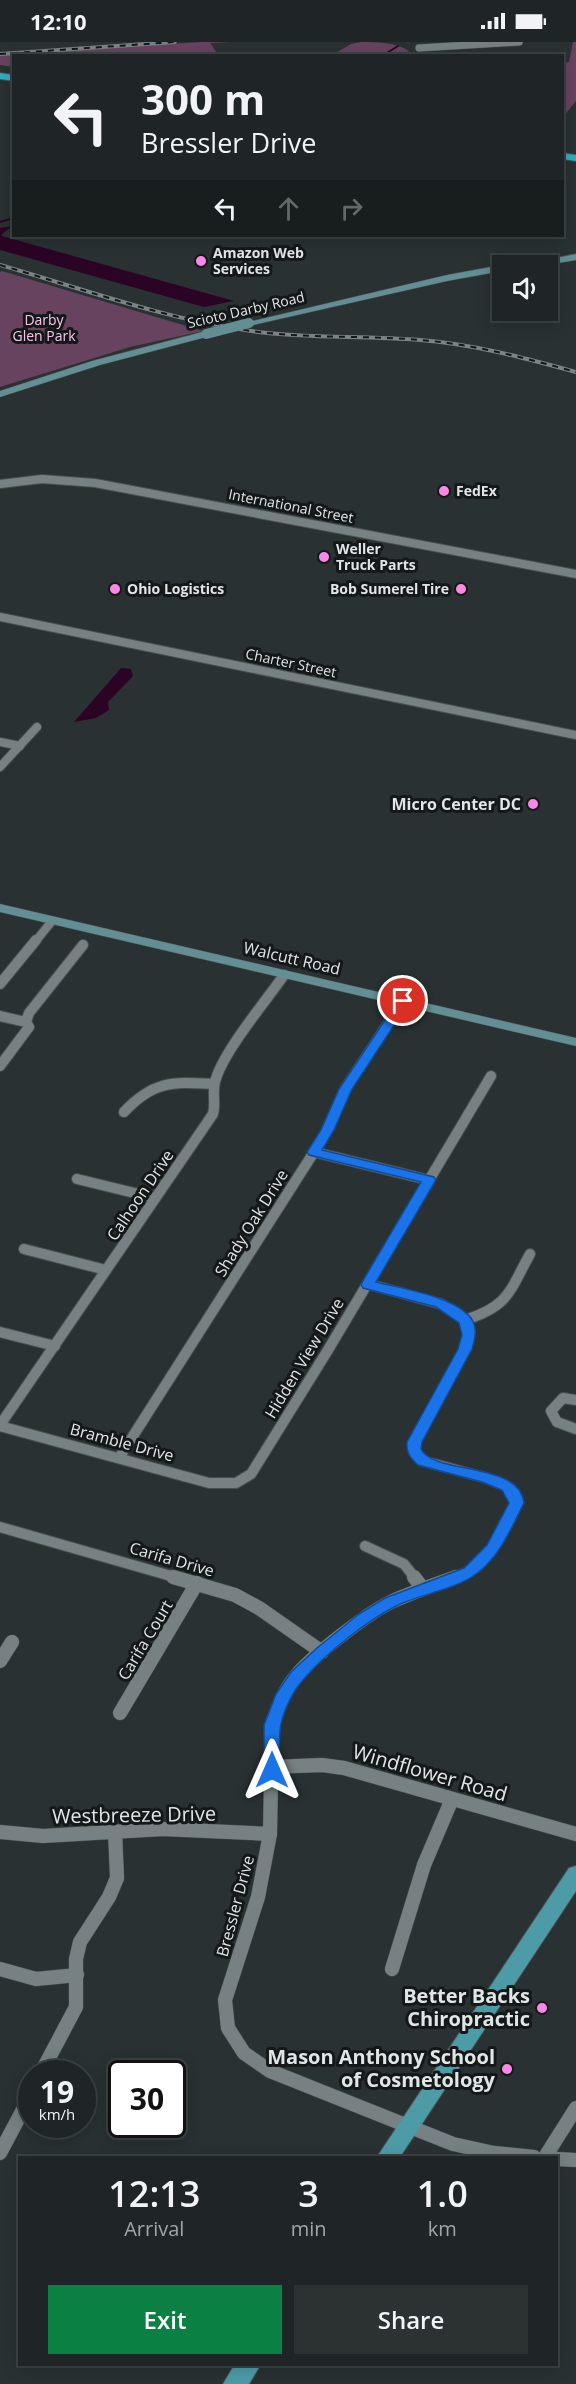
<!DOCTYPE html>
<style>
body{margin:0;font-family:"Open Sans",sans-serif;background:#2c3132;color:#f1f3f6;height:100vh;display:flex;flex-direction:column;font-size:22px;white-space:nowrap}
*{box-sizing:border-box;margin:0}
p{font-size:20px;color:#a1a5a7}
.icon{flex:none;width:33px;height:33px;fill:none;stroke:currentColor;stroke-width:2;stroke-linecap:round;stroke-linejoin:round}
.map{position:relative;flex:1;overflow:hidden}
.side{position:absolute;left:18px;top:2114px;width:540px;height:210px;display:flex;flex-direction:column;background:#1f2526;border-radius:0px;box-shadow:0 3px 15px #0003,0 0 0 2px #3c4243}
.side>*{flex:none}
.hud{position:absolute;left:12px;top:12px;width:552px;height:183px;border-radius:0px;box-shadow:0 3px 15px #0003,0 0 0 2px #3c4243;background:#1f2526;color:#f1f3f6;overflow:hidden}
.buttons{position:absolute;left:492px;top:213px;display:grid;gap:12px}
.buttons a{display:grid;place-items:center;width:66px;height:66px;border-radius:0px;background:#1f2526;box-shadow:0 3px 15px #0003,0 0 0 2px #3c4243;font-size:30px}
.speed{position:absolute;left:18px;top:2018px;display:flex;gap:12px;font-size:30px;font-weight:700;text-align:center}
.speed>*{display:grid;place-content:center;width:78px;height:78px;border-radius:50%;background:#1f2526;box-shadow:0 3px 15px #0003,0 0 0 2px #3c4243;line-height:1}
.speed small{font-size:15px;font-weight:400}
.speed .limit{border:3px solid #111;border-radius:9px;background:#fff;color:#111}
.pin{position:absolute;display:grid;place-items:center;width:51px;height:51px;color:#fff;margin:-26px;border:3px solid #fff;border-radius:50%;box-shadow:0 2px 6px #0007}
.me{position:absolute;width:66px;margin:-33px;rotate:0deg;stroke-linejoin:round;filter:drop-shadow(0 0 4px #0008)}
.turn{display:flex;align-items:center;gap:21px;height:126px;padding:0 30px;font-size:27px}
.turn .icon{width:78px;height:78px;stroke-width:2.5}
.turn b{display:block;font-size:42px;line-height:51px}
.lanes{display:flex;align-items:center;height:57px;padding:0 30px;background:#0003;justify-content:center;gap:30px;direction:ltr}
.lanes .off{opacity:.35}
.eta{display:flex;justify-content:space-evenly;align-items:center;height:102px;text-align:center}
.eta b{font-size:36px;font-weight:600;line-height:42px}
.cta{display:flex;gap:12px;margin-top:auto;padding:12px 30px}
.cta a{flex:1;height:69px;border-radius:0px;background:#0b8043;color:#fff;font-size:24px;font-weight:600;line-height:69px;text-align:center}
.cta a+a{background:#2c3132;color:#f1f3f6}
.status{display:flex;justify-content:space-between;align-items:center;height:42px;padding:0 30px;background:#1f2526;direction:ltr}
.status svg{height:16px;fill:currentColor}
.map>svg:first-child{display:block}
</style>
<div class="status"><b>12:10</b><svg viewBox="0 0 49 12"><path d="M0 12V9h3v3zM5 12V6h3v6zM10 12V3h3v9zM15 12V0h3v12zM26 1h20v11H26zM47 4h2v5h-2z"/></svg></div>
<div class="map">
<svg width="576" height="2342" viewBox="0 0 576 2342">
<rect width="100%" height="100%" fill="#293133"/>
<g fill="#674360">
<polygon points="201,0 232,0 210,1 217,11 199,13 14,14 13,25 0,23 0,13"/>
<path d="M361,0C378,0 394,0 409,9L403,13H332L351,2Z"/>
<polygon points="573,0 576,0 576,59 563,75 563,21 569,20"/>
<polygon points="2,229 203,289 130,305 0,345 0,230"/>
</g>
<g fill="#2b0425">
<polygon points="13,184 2,192 2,194 234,259 204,265 0,208 0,186"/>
<polygon points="121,626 131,627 133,634 108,660 109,668 96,676 74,680"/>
</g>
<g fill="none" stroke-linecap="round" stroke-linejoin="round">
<g stroke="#2b0425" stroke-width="2">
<polyline points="382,14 398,4"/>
<polyline points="0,180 14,176"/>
</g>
<g stroke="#474e50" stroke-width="8">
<polyline id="street-far3" points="419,6 519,0"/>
</g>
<g stroke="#474e50" stroke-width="10">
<g id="street-far2">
<polyline points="0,442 42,437 95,441 576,532"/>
<polyline points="0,575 576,693"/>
<polyline points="0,700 20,704"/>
<polyline points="0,725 37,685"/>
<polyline points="35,900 52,879"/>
</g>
</g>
<g stroke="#474e50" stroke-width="12">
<g id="street-far1">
<polyline points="0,942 36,898"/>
<polyline points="0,974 26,980 29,985 0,1024"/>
<polyline points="26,980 29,971 83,903"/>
<path d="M124,1070C154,1038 173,1040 214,1042"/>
<polyline points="314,1110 429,1138"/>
<polyline points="77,1137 155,1156"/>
<polyline points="24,1207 106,1228"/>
<polyline points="368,1242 441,1262 465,1278"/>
<path d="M465,1278C509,1264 509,1250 530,1212"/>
<polyline points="0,1290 55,1304"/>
<polyline points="576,1358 563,1356 551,1369 557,1380 576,1387"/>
<path d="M0,1383L213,1072C216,1061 212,1050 215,1040C222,1011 266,959 284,933"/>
<polyline points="0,1384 209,1441 236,1441 251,1432 328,1308 491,1034"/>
<polyline points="119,1416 314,1110 327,1088 345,1047 403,959"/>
<polyline points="0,1485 178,1536"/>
<polyline points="365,1504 404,1522 415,1536"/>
<path d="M452,1536C458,1534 465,1532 470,1529C488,1517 510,1482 517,1461L510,1446L486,1436L423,1419L416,1411L414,1400L465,1307L469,1293L465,1278"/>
</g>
</g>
<g stroke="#474e50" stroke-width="15">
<g id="street">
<polyline points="173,1535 235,1553 259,1566 322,1610"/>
<polyline points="414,1535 423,1547"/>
<path d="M456,1535C435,1543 412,1550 391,1560C368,1571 312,1614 296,1634C285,1647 277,1666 272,1683L270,1792L258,1855L225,1958L228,1986L244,2011L270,2029L453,2102L494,2111L534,2115"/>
<polyline points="0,1619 12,1600"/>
<polyline points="120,1671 197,1541"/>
<polyline points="272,1725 322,1723 344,1726 576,1792"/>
<polyline points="0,1790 43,1794 163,1787 270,1792"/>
<polyline points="0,1927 36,1937 77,1933"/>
<polyline points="392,1927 424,1823 452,1757"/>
<polyline points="41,2031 76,1965 76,1917 80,1900 109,1855 117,1836 115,1789"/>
<polyline points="0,2111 32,2051"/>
<polyline points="545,2115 576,2066"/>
<polyline points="556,2117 576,2118"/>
</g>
</g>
<g stroke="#474e50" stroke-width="1">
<g id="secondary">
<polygon points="576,212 576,218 540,224 515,224"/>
<polygon points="502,223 502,229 447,239 249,284 244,281 447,233"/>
<polygon points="206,289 211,292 210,294 100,323 0,355 0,349 92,319"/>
<polygon points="0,862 576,996 576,1004 0,870"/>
</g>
</g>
<g stroke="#474e50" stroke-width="2">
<g id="primary">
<polygon points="576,1824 576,1849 400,2115 377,2115 569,1826"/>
<polygon points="235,2322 261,2322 249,2342 223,2342"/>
</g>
</g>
<g stroke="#474e50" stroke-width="2">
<g id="highway">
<polygon points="0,31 14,33 14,39 0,37"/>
<polygon points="562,111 576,113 576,119 562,117"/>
</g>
</g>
<use href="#street-far3" stroke="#778082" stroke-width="7"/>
<use href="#street-far2" stroke="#778082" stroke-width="8"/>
<use href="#street-far1" stroke="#778082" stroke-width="10"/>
<use href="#street" stroke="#778082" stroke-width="14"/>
<use href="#secondary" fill="#628e94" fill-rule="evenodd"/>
<use href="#primary" fill="#4d9ba7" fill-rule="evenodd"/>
<use href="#highway" fill="#31adbf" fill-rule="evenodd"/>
<g stroke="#7c8384" stroke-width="4">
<g id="rail">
<polyline points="0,12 175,0"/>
<path d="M0,223C83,247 165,277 251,289C307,297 364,293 420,298C473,302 525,316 576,330"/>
</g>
</g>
<use href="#rail" stroke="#151819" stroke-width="2" stroke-dasharray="6" stroke-linecap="butt"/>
<g stroke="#474e50" stroke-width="10" stroke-linecap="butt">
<polyline id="secondary-bridge" points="206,292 249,281"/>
</g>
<use href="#secondary-bridge" stroke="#628e94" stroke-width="10"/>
</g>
<path fill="#1a73e8" stroke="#114b97" stroke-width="1.5" d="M403,956L410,959L352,1047L334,1088L322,1108L434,1135L436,1138L376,1240C403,1247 454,1254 471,1276C478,1286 475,1297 472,1307L422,1400L421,1407C433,1433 520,1419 524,1461C511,1486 500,1515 476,1532C455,1548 420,1552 396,1564C365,1580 325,1612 303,1638C293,1649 284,1668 281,1682C278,1696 280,1714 280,1728L278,1733L272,1734L266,1733L264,1728V1683L276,1652L291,1630L317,1606L359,1572L385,1556L464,1526L487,1503L509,1461L502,1448L482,1440L418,1423C410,1416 406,1410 407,1400L458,1307L462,1293L459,1281L436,1265L363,1246L361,1242L421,1140L309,1113L307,1110L321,1088L339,1047L399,957Z"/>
<g fill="#fb87e6" stroke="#151819" stroke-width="2">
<circle cx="201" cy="219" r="6"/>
<circle cx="444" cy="449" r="6"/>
<circle cx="324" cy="515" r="6"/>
<circle cx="115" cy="547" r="6"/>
<circle cx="461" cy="547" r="6"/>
<circle cx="533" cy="762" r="6"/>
<circle cx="542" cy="1966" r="6"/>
<circle cx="507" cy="2027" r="6"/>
</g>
<g text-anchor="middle" stroke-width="6" stroke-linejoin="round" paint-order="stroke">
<g font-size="14" font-weight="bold" fill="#e0e5e6" stroke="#151819" text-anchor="start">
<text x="213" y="216">Amazon Web<tspan x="213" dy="16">Services</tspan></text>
<text x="456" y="454">FedEx</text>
<text x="336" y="512">Weller<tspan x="336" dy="16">Truck Parts</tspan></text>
<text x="127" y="552">Ohio Logistics</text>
<text x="449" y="552" text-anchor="end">Bob Sumerel Tire</text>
</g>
<g font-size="14" fill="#e0e5e6" stroke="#151819">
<text transform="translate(246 268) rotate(-13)" y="5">Scioto Darby Road</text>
<text transform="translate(291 464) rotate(11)" y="5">International Street</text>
<text transform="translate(291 621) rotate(12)" y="5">Charter Street</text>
</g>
<g font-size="14" fill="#f7c3eb" stroke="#151819">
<text x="44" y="283">Darby<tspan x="44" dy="16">Glen Park</tspan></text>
</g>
<g font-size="16" font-weight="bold" fill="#e0e5e6" stroke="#151819" text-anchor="end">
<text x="521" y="768">Micro Center DC</text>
</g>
<g font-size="16" fill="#e0e5e6" stroke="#151819">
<text transform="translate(292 916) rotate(13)" y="6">Walcutt Road</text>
<text transform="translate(140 1153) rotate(-56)" y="6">Calhoon Drive</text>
<text transform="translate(251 1181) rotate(-58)" y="6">Shady Oak Drive</text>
<text transform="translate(304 1316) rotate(-59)" y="6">Hidden View Drive</text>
<text transform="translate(122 1400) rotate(15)" y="6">Bramble Drive</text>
<text transform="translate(172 1517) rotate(16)" y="6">Carifa Drive</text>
<text transform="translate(145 1598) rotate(-59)" y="6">Carifa Court</text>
<text transform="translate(235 1864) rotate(-75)" y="6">Bressler Drive</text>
</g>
<g font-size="20" fill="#e0e5e6" stroke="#151819">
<text transform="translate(430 1731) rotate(16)" y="7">Windflower Road</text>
<text transform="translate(134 1773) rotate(-1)" y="7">Westbreeze Drive</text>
</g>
<g font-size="20" font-weight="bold" fill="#e0e5e6" stroke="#151819" text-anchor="end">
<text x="530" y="1961">Better Backs<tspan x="530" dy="23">Chiropractic</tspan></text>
<text x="495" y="2022">Mason Anthony School<tspan x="495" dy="23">of Cosmetology</tspan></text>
</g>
</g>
</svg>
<div class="buttons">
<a><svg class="icon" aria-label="sound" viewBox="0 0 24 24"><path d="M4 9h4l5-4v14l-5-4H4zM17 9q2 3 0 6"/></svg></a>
</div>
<div class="speed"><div>19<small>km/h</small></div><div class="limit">30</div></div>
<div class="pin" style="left:403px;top:959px;background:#d93025"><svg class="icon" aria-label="arrive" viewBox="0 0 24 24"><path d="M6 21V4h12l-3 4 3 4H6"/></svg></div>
<svg class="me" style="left:272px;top:1728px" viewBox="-20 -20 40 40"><path d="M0-17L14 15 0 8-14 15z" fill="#1a73e8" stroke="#fff" stroke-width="4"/></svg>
<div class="hud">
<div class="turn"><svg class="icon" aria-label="left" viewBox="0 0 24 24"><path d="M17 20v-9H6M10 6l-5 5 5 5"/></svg><div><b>300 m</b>Bressler Drive</div></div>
<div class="lanes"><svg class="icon" aria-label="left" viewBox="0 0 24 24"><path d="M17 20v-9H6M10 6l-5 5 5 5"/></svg><svg class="icon off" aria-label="ahead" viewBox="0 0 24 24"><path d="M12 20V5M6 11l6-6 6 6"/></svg><svg class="icon off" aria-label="right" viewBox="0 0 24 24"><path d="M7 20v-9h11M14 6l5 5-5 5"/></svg></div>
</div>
<section class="side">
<div class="eta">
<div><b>12:13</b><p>Arrival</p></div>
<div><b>3</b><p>min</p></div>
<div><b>1.0</b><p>km</p></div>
</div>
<div class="cta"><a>Exit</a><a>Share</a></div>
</section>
</div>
